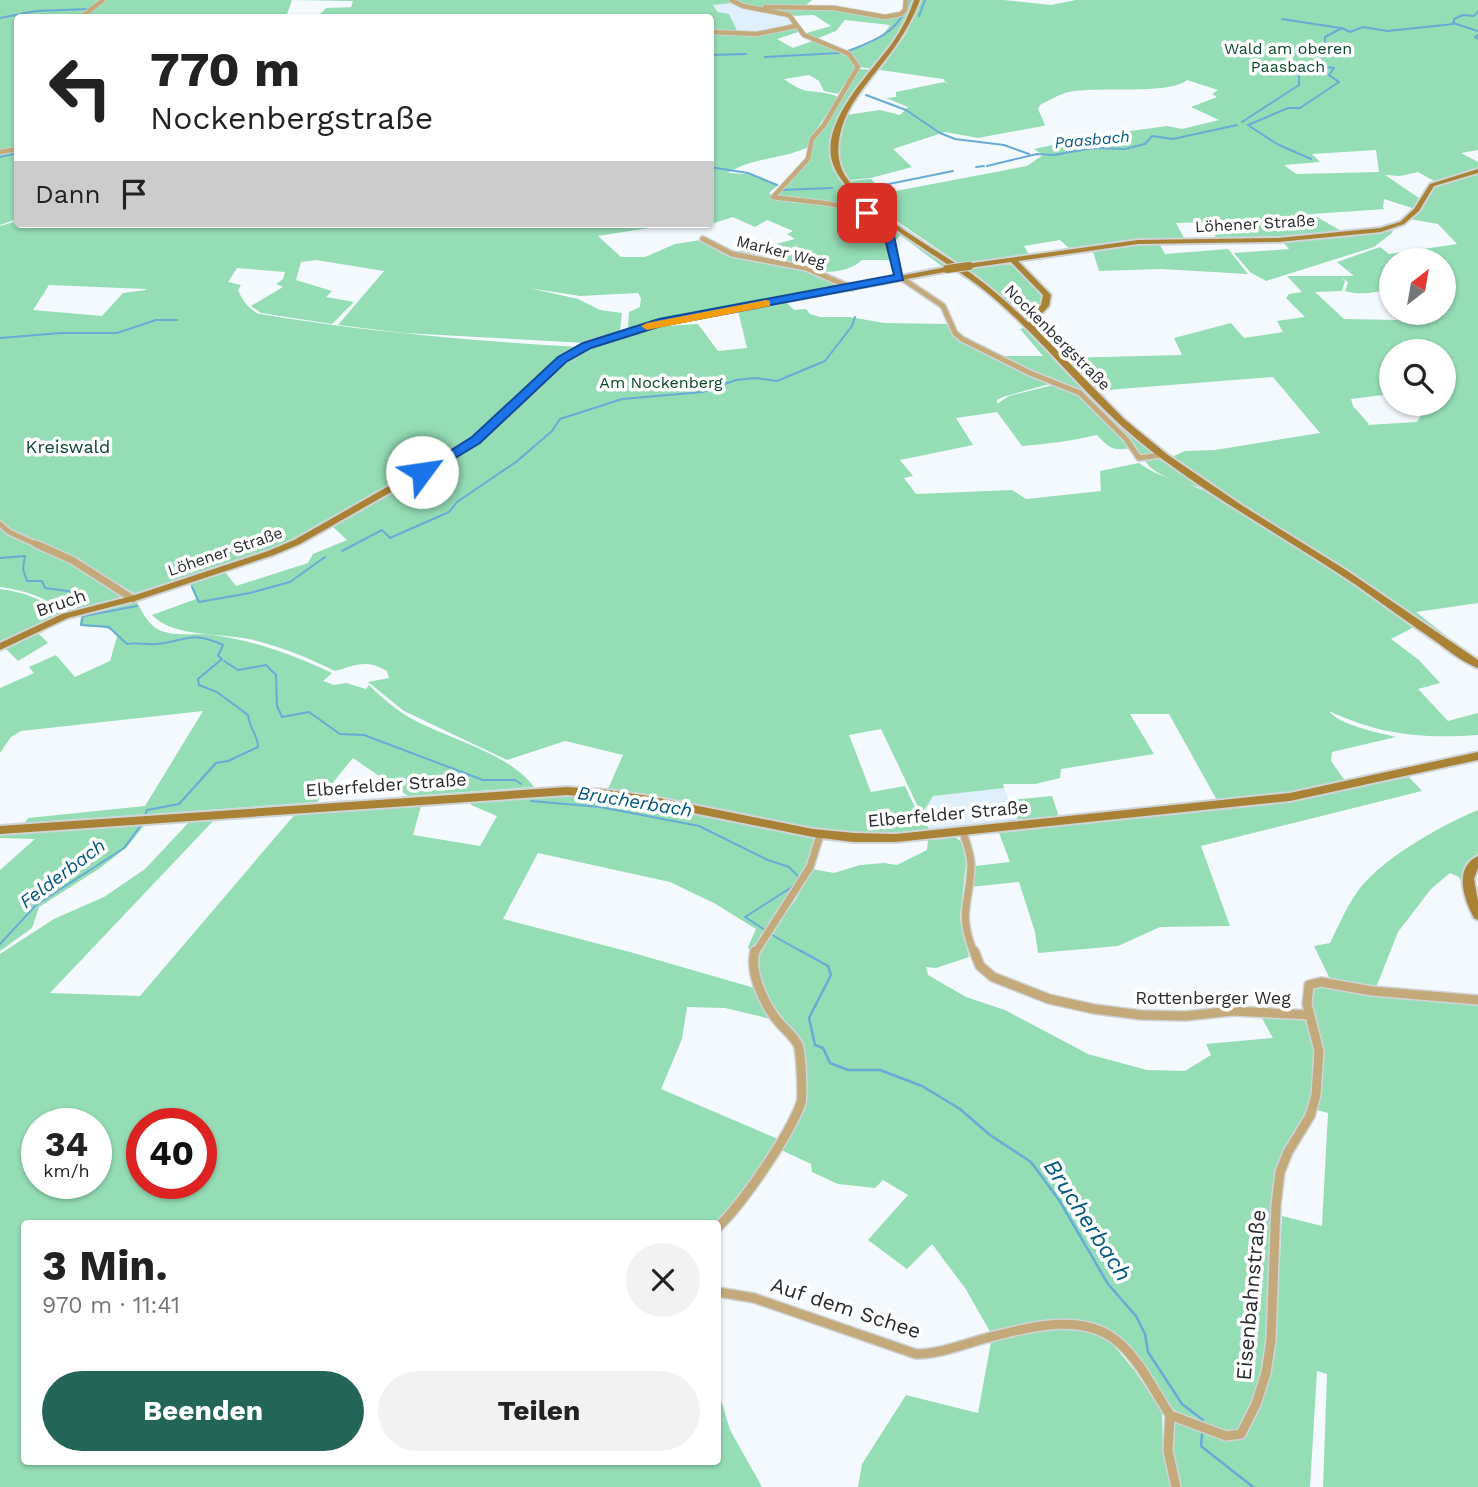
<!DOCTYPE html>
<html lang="de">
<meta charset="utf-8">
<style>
body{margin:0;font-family:"Work Sans",sans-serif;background:#f2f2f2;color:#222;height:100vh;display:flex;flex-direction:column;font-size:26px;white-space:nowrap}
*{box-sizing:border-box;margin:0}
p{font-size:23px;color:#767676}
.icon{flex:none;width:38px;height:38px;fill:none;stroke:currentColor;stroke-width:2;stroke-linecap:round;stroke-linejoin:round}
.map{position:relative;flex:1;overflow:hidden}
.sheet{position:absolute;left:21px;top:1220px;width:700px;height:245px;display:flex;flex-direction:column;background:#fff;border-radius:7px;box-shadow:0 2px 5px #0004}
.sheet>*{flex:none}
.guide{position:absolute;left:14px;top:14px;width:700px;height:214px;border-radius:7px;box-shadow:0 2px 5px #0004;background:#fff;color:#222;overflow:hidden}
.needle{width:46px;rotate:31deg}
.buttons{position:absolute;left:1379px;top:248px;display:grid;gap:14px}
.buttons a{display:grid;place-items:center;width:77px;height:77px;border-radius:50%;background:#fff;box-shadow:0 2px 5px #0004;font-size:35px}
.speed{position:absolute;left:21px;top:1108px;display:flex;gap:14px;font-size:35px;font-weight:700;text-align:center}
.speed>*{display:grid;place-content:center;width:91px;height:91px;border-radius:50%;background:#fff;box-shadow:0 2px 5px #0004;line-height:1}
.speed small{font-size:18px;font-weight:400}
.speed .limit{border:10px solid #d22;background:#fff;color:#111}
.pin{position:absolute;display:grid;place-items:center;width:60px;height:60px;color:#fff;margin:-30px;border-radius:14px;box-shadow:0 4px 10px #0006}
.me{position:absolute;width:77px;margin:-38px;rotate:59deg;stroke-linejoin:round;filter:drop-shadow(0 0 5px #0008)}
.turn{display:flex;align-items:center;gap:24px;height:147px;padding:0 21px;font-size:32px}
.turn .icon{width:91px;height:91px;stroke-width:2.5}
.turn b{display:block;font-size:49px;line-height:60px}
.then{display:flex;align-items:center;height:66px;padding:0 21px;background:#0003;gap:14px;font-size:26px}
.round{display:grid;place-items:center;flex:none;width:74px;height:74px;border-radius:37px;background:#f2f2f2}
.headline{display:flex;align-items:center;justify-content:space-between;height:119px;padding:0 21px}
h1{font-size:42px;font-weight:700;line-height:52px}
.primary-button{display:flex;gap:14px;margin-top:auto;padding:14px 21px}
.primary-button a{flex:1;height:80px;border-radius:42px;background:#236657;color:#fff;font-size:28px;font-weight:700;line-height:80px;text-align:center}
.primary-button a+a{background:#f2f2f2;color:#222}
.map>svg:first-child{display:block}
</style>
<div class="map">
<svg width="1478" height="1487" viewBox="0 0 1478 1487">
<rect width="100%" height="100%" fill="#f4f9fe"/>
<g fill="#dfeffb">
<polygon points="733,3 787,16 794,26 757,33 738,33 713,5"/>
<polygon points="1004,788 1018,822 929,830 922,814 932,796"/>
</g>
<g fill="#94ddb5" fill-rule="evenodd">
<polygon points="0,0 102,0 94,10 104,0 729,0 733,3 713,5 718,12 729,14 738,33 711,29 710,18 310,17 320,14 326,8 356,7 351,7 353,1 292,0 286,17 18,18 17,219 0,225"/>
<path d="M733,0H812L804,7L885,17L905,14L909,0H914L900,34L874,69L859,67L856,59L844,51C863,48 881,41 890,25L845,20L836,31L816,39L803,34L831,26L814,15L791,16L746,7Z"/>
<path d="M920,0H1003L1051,5L1076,0H1478V150L1461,153L1478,162V170L1436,182L1418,172L1400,176L1385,175L1422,200L1415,209L1384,199L1383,208L1385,209L1312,214L1343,232L1279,238L1218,240L1206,222L1176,223L1185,240L1128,242L1070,249L1060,240L1024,246L1029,255L960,264L879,209L850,181L871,179L885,193L1027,166L1043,155L1034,149L1094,136L1167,126L1182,129L1219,120L1191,107L1217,97L1212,94L1218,90L1187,80C1169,96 1090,85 1065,93C1056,96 1048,101 1040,105L1038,109L1045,125L1043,126L978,138L945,132L893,149L912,167L871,178L848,180C834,153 835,143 846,115L880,110L900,115L908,107L886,98L896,97V92L939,83L945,82L950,86L943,79L880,70L906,34ZM1376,150L1379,172L1296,174L1284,165L1320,162L1312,154Z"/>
<path d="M795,26L798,32L777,39L793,48L815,40L844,53L854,61L855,68L838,94L824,91L819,81L809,75L784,79C808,97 811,88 837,96C830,115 812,130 808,147C781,160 752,157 728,173L750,174L778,185L769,193L777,200C804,206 870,202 886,228C892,236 892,250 894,260H862C835,286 771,262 738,255L743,246L752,243L761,248L795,239L787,234L793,231L767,220L755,227L733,217L711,224L710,32L758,35Z"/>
<path d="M859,69L873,70C857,90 836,112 831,138C821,190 914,240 951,266L943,267L900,235L895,241C882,200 817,204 781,199L775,194L805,166L815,139Z"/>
<path d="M1478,173V603L1416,612L1478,661L1359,579L1259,518L1172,457L1185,451L1215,450L1320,433L1273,377L1094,391L1063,358L1182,355L1174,338L1231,323L1244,338L1283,332L1277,321L1305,317L1286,298L1289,294L1302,292L1287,276H1354L1337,262L1380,247L1389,254L1457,244L1438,224L1409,219L1422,208L1434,186ZM1391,261H1444V313H1394L1397,320L1344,319L1315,292L1342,291L1345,281L1342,278L1348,282L1345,291C1360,296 1376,292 1391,289ZM1391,352H1444V404H1414L1421,415L1417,422L1367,425L1369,424L1353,406L1351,399L1391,394Z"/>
<path d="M17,221L18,224H674L598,236L621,257H645L675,244L701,240L747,260L807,269L845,288L632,329L628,328L629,312L640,307L641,298L638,293L580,296L529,288L578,299L600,310L622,313L620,330L586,343L404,333L338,325L384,271L316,260L301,262L296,280L332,291L326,297L354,302L332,324L261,313L251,306L283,287L276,284L283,279L285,272L237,268L228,282L241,285L238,290C242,300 250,311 260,314C367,332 473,341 581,347L474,440L327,524L274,550L137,595L75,558L14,533L0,521V226ZM49,285L146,289V290L123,293L102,316L33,310Z"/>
<polygon points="1391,229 1393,232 1374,247 1266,281 1250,272 1234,253 1289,249 1281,240"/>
<polygon points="1139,243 1159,243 1165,254 1228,249 1248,274 1161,269 1099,271 1092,249"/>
<path d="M1003,263L1015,266L1042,293L1044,299C1037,308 1027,312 1015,308L966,268Z"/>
<path d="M785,301L794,310L806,309L810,314L820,317H850L884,323L950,324L953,333L1053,383L1003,397L997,400V404L1009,396L1057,384L1079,394L1122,436L1130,448C1114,452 1108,447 1097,435C1072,441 1047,444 1022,446L997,412L956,418L973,445L900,460L913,476L904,478L916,494L1012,490L1026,499L1101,491L1100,471L1139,463C1161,480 1189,481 1212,495C1281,537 1350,580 1416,626L1391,639L1419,660L1440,683L1418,689L1448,721L1478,713V735C1422,739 1381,735 1329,711C1339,725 1379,733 1396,737L1332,752L1331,761L1346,782L1275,795L1218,802L1169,714H1130L1154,754L1061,769L1060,778L1035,784H1003L1004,788L933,796L922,814L929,830L882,834L830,832L608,789L623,755L565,741L507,760L404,711L368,682L389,678L387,671C365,659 357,665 335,671C307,657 279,646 249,639C219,633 172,637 152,615L196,599L189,582L225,572L236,586L308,563L313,554L347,540L331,525L468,448L562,362L588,346L665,322L666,326L698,324L718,351L747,348L738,311ZM881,729L921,813V814H918L905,786L871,792L849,735Z"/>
<polygon points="1024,328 1087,393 1153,452 1152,455 1142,456 1138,453 1119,428 1084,394 1040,376 1001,356 1043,356 1020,329"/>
<path d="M1162,458L1205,489C1185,483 1158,479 1145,461Z"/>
<path d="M0,526L74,562L125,596L64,613C44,596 26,591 0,587Z"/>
<path d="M0,589C22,592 43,598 59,614L0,643Z"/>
<path d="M136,600C142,611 147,624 159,630C174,637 197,633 213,635C255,641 294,655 332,673L323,681L334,685L346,683L366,689L369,685C382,698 396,710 412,719C449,739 509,753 534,787L408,796L353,758L317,802L25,823L28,818L145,806L203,711L21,731L11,737L0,753V688L34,673L29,667L56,655L75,677L110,661L117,637C108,622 94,630 80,625L81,614Z"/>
<polygon points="37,632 48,643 18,661 4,647"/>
<polygon points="1409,777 1422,791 1201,846 1230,926 1160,927 1118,946 1038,953 1035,932 1019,882 971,887 975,866 1010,862 999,833 1262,804"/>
<path d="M565,793L596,795L815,838L808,868L751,955L748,947L756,929L714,903L670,882L538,853L503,919L630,952L758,989L775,1020L725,1008L687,1007L682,1039L661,1089L778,1139L749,1185L718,1223H24V1461H718V1390L730,1430L762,1487H0V954L54,919L104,897L145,869L191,820L215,819L50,993L140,996L296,813L422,802L413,835L480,846L497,816L471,805L470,800ZM37,1124H96V1183H37ZM142,1124H201V1183H142Z"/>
<polygon points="1052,796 1059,817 1018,822 1010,800"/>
<path d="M1478,810V853L1465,869L1464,887L1459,877L1450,873L1431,889L1398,932L1373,995L1387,998L1478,1004V1487H1323L1327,1374L1317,1371L1310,1487H1178C1172,1465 1164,1442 1175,1420L1244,1436C1262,1411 1267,1386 1271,1356L1263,1354C1260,1381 1255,1407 1239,1429L1229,1432L1207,1426L1168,1407L1119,1342L1079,1324L992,1335L965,1288L932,1244L907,1269L868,1240L908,1195L883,1180L875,1188L838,1184L812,1172L811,1164L777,1148L804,1112V1062L769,1003L760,977L758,949L796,899L812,869L834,873L860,865L884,863L897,865L927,850L928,840L955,837L962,842L966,863L960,918L969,957L936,968L926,967L928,975L966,997L1005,1010L1088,1054L1147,1070L1185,1071L1211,1055L1206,1044L1273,1038L1259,1013L1306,1017L1314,1040L1313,1098L1281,1158L1276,1174L1270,1255L1280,1259L1282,1216L1322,1226L1328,1113L1317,1110L1320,1043L1310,1004L1311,991L1329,977L1314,946L1330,943C1338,927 1345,910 1355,895C1378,860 1440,826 1478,810Z"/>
<polygon points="146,823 127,847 100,868 39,907 32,928 0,951 0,870 35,839 0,838 0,833"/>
<polygon points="1046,1329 1082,1330 1095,1333 1110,1341 1135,1371 1162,1412 1163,1451 1172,1487 858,1487 862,1464 906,1395 978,1413 991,1342"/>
</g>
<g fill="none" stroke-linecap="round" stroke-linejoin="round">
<g stroke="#69abd7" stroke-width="2">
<polyline points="919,16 925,0"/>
<polyline points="0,18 36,11 89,9"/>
<polyline points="1282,19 1340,28"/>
<polyline points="1453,23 1478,31"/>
<polyline points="1478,35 1475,37 1478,39"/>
<polyline points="1325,42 1325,37 1342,28 1350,32 1363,27 1387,31 1454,24 1454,19 1463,15 1474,16 1478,11"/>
<path d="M848,51C875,41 901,31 909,0"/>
<polyline points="710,55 746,54"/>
<polyline points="765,57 839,53"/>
<polyline points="1267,72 1287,74"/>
<polyline points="1291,74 1300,73"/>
<polyline points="866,95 906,110 940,133 955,139 1004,145 1029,154"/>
<polyline points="1242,122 1299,85 1299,75 1326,54 1321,50 1324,45"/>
<polyline points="0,157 18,153"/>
<polyline points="1311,159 1277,144 1248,125 1288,108 1300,108 1339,82 1329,75 1334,68 1326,67 1319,60"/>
<polyline points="987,166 1037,154 1054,155 1093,148 1125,149 1145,144 1152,136 1173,139 1237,125"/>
<polyline points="710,167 748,173 777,185"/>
<polyline points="976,167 984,166"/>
<polyline points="879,186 953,171"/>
<polyline points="781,190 832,188"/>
<polyline points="0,338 61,333 117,333 156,320 177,320"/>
<polyline points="342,551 382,530 390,538 449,512 457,502 516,462 552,431 560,419 622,399 703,392 736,380 756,378 777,381 825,361 852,326 855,317"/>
<path d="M0,558L25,556L23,569L27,581H42L45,588L75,592L83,617L81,625L109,627L127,644C137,642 146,645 156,644C187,642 188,629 223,645L218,656L222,659L198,679L199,685L217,692L248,715C249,728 258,735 258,747L228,761L216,763L179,804L147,810L145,815"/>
<polyline points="192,587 199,602 250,593 290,582 325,557"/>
<polyline points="84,616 137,606"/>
<polyline points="224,661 238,670 266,665 276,675 277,706 282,717 309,712 340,734 364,735 483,780 515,780 521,784"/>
<polyline points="531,801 600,807 699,826 768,860 789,867 799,877 792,887 745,917 765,930"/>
<polyline points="772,935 804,953"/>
<polyline points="0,944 36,905 124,848 141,825"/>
</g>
<g stroke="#69abd7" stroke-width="2.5">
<polyline points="801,951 828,966 831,975 809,1018 815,1045 823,1048 830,1063 848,1070 880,1070 922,1086 960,1109 990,1135 1031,1162 1059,1200 1108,1284 1136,1316 1145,1334 1148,1352 1182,1404 1203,1420"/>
<polyline points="1202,1434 1201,1446 1253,1487"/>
</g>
<g stroke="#cfd4d9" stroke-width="6">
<g id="street-far3">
<path d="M731,0L743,6L789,15L804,35L849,54L858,67L824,125L812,139L808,159L773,197C806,202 848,202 878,218C886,222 888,229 891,236"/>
<polyline points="765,7 834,8 885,17 901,14 905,10 906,0"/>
<polyline points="80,18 103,0"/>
<polyline points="406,18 497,18"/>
<polyline points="710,32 757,34 796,26"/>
<polyline points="0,152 18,149"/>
</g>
</g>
<g stroke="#cfd4d9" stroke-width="8">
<g id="street-far2">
<polyline points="890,235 900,277 943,306 955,333 962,339 1030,373 1080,393 1126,439 1139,458 1161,455"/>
<polyline points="703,239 732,254 806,268 852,288"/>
<polyline points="0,524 9,532 40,546"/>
</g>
</g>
<g stroke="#cfd4d9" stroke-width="10">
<g id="street-far1">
<polyline points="36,544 72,560 133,599"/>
<path d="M963,832C966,842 971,855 971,865C970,904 957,912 974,953"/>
<polyline points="755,953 810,867 820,835"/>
</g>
</g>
<g stroke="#cfd4d9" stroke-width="12">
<g id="street">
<polyline points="974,951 980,966 993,977 1049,999 1094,1009 1141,1015 1186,1016 1232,1011 1310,1015"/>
<path d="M718,1227C743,1203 789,1136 801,1103C803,1096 801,1052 798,1045C794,1036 783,1028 777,1020C764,1004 749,972 755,951"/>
<path d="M718,1292L754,1298L916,1354C939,1354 961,1345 983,1339C1024,1328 1081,1311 1117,1341C1140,1360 1154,1391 1170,1415"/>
<polyline points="1170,1415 1226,1436 1241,1434 1256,1404 1266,1373 1271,1340 1276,1205 1280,1172 1288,1152 1310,1116 1316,1095 1319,1051 1307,1004 1309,985 1321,982 1372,991 1478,1000"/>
<polyline points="1170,1415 1168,1451 1176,1487"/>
</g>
</g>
<g stroke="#cfd4d9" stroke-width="4">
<g id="secondary">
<path d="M914,0H920C911,24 898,44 882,64C868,82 852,100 844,121C837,140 835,160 846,177C873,217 933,247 972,274C993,289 1011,306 1029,323L1030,317L1041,305L1043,295L1011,262L969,268L965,266L966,264L1138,240L1278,238L1380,228L1400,222L1414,209L1430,184L1478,169V173L1434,186L1419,211L1404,224L1381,232L1278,242L1138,244L1018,261L1051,295L1049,306L1037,319V330L1124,419L1168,455L1243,506L1346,570L1478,660V668C1464,663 1450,652 1438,643C1410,624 1383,604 1356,585C1284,536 1207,496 1139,441C1083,395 1040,335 984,290C946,259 845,208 832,161C821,120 871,73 893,42C902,29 909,15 914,0Z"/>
<polygon points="947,267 951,269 950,271 660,325 590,347 565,362 479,442 300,544 274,555 138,600 68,618 0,650 0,643 62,614 132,596 268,551 294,540 473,438 559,358 584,343 659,321"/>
<polygon points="1478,752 1478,760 1290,801 896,842 854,842 813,837 649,804 608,798 567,795 0,834 0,826 567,787 608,790 649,796 813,829 854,833 896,834 1290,793"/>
<path d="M1478,856V868L1474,879L1478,901V920L1474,918C1464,899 1453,868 1478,856Z"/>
</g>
</g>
<use href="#street-far3" stroke="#c4aa7b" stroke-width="4.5"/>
<use href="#street-far2" stroke="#c4aa7b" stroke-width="5"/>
<use href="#street-far1" stroke="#c4aa7b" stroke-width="7"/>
<use href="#street" stroke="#c4aa7b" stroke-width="9"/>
<use href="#secondary" fill="#a98236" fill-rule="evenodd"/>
<g stroke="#cfd4d9" stroke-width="10" stroke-linecap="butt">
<polyline id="secondary-bridge" points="947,269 969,266"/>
</g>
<use href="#secondary-bridge" stroke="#a98236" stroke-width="8"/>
</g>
<polygon fill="#1a73e8" stroke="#114b97" stroke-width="2" points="864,211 871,211 892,226 903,280 661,326 591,348 566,362 480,443 427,475 422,476 416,472 472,437 558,357 583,343 659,319 894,275 882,227 864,215"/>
<polygon fill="#f59e0b" points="766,300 770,301 770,306 647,330 641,326 647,323"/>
<g text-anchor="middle" stroke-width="7" stroke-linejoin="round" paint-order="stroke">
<g font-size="16" fill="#0b472d" stroke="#fff">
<text x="1288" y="54">Wald am oberen<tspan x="1288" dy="18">Paasbach</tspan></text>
<text x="661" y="388">Am Nockenberg</text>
</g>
<g font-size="16" font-style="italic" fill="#005781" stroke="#fff">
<text transform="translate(1092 139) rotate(-5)" y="6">Paasbach</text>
</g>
<g font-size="16" fill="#282b2e" stroke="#fff">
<text transform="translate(1255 223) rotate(-3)" y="6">Löhener Straße</text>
<text transform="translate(781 251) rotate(14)" y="6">Marker Weg</text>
<text transform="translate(1058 337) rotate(45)" y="6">Nockenbergstraße</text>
<text transform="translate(225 551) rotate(-19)" y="6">Löhener Straße</text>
</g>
<g font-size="18" fill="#0b472d" stroke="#fff">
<text x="68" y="453">Kreiswald</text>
</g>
<g font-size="18" fill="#282b2e" stroke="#fff">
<text transform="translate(61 603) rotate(-19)" y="6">Bruch</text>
<text transform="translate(386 785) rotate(-4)" y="6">Elberfelder Straße</text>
<text transform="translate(948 814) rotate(-5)" y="6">Elberfelder Straße</text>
<text x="1213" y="1004">Rottenberger Weg</text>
</g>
<g font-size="19" font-style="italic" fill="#005781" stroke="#fff">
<text transform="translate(635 801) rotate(9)" y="7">Brucherbach</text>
<text transform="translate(62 873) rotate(-37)" y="7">Felderbach</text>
</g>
<g font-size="21" fill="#282b2e" stroke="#fff">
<text transform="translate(1251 1295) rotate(-85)" y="7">Eisenbahnstraße</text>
<text transform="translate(846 1308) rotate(18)" y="7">Auf dem Schee</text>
</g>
<g font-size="23" font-style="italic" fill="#005781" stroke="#fff">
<text transform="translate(1088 1220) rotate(57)" y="8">Brucherbach</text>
</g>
</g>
</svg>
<div class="buttons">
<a><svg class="needle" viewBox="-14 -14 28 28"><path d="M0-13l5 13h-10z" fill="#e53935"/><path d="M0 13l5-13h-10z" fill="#767676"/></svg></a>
<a><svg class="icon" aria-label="search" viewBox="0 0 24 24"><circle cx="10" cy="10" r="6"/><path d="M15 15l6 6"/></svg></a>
</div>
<div class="speed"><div>34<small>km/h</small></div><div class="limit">40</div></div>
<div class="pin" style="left:867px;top:213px;background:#d93025"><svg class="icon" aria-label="arrive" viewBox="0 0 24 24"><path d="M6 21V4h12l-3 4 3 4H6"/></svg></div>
<svg class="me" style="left:422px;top:472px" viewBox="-20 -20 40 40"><circle r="19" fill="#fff"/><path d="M0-13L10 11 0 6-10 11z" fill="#1a73e8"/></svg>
<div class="guide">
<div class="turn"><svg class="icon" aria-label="left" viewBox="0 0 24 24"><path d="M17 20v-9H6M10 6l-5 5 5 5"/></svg><div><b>770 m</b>Nockenbergstraße</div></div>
<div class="then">Dann<svg class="icon" aria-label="arrive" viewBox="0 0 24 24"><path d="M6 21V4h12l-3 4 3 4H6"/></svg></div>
</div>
<section class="sheet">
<div class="headline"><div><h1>3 Min.</h1><p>970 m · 11:41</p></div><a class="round"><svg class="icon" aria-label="close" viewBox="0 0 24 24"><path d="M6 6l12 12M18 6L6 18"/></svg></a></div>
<div class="primary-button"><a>Beenden</a><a>Teilen</a></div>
</section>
</div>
